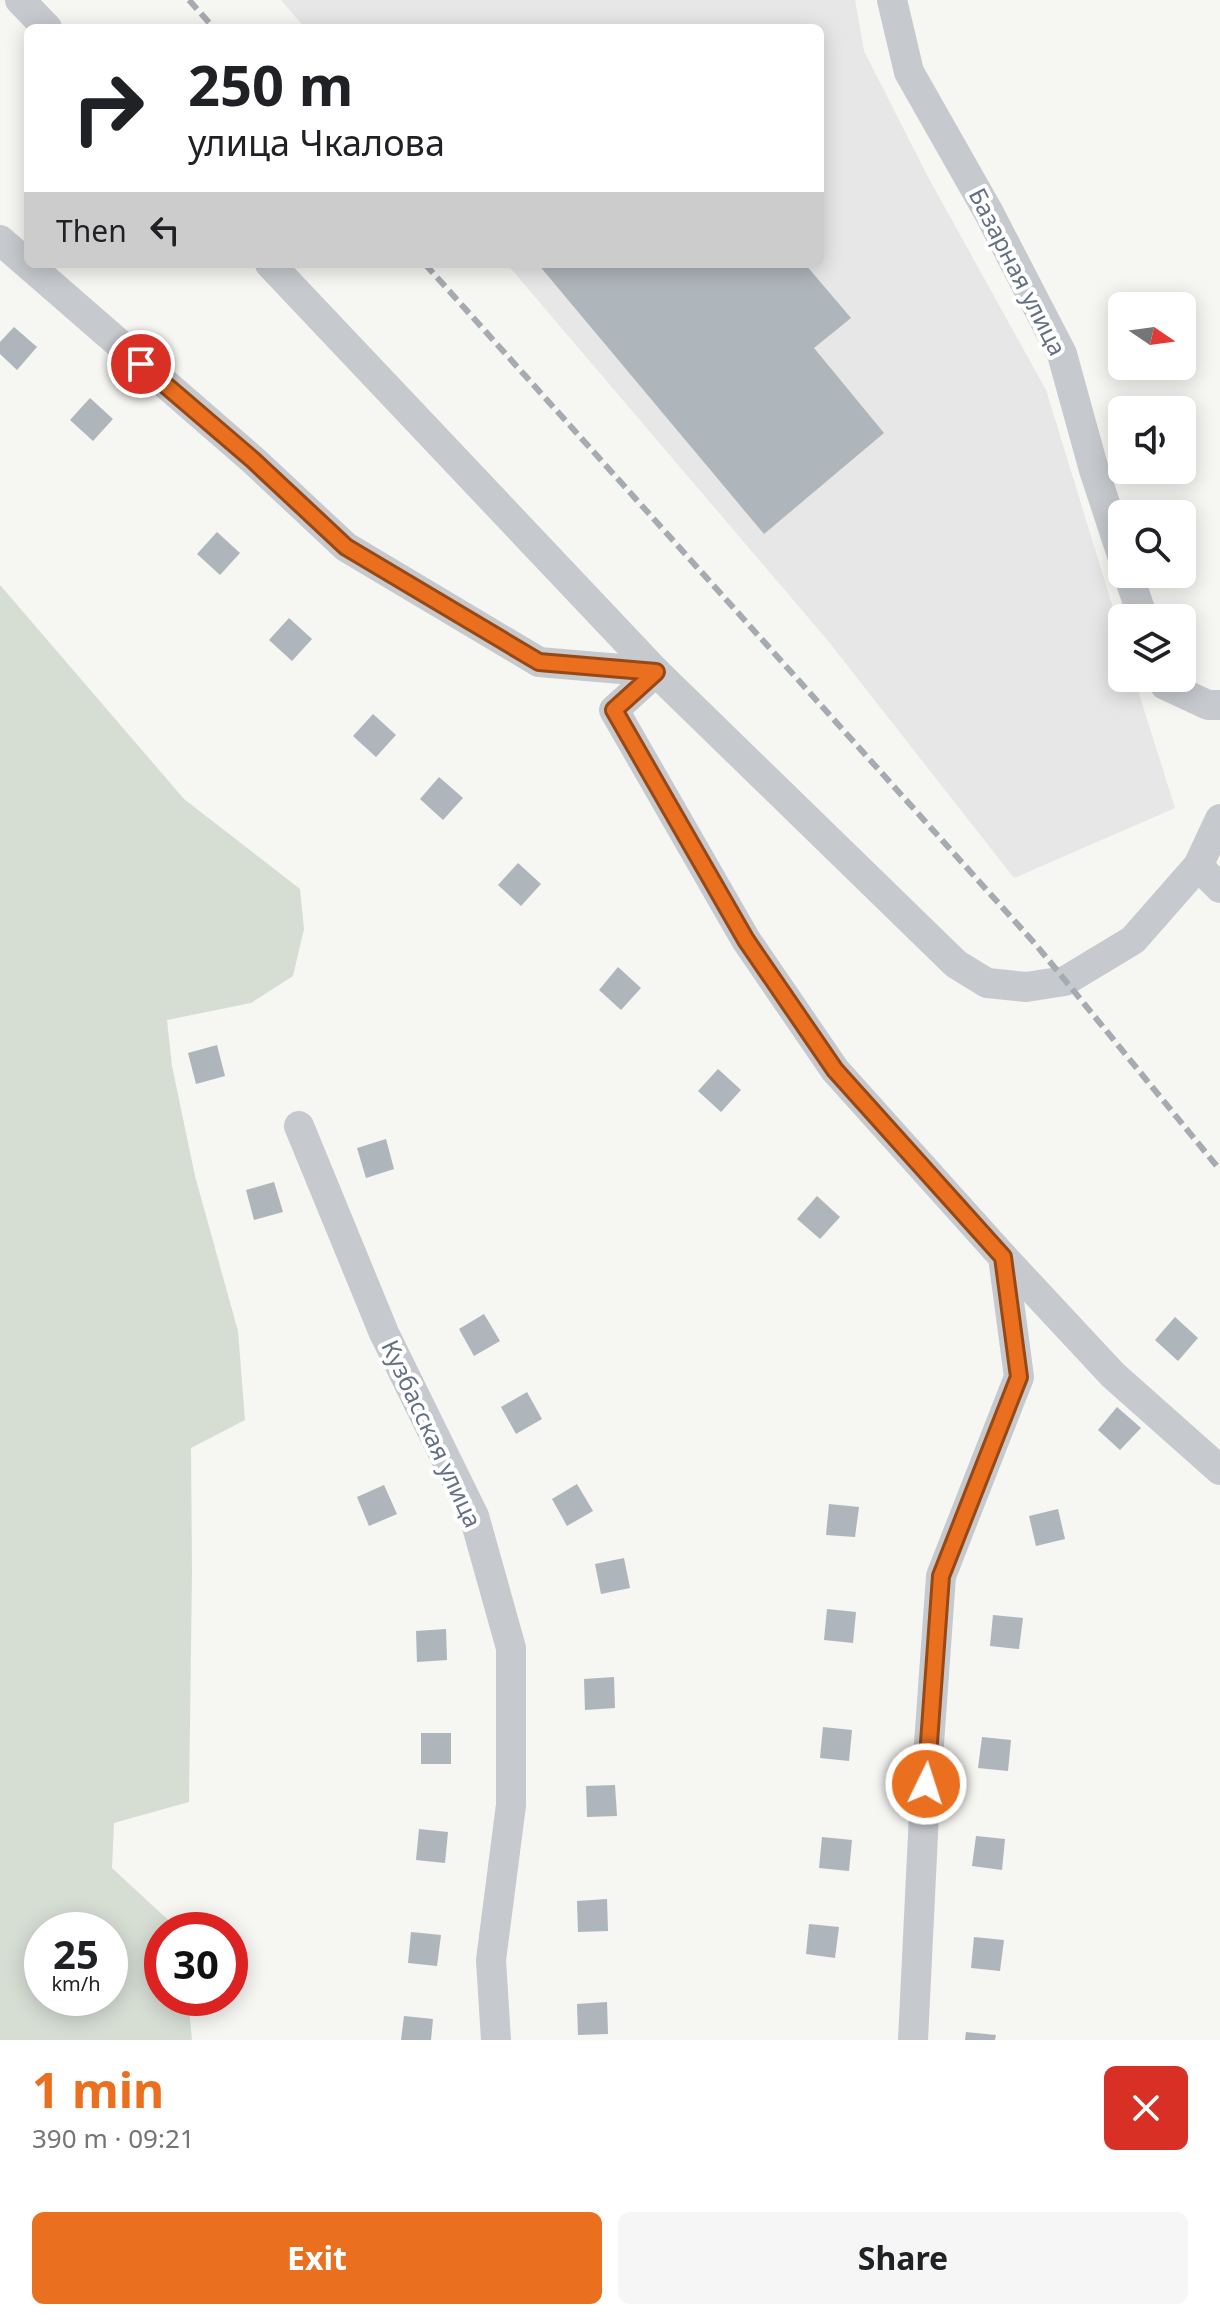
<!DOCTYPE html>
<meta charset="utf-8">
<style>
body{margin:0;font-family:"Noto Sans",sans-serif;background:#f6f6f6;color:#202124;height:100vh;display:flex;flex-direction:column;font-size:30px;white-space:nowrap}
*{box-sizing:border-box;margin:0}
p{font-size:26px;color:#757577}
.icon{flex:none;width:44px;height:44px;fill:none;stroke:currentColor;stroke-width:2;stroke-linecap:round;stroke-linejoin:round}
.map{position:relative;height:2040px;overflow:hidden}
.side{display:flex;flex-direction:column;background:#fff;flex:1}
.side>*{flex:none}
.guide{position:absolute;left:24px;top:24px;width:800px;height:244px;border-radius:12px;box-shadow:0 4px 20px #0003;background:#fff;color:#202124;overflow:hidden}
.needle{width:52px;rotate:103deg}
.tools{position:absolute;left:1108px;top:292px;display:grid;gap:16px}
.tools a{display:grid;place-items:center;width:88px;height:88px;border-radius:12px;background:#fff;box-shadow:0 4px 20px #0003;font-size:40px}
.speed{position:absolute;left:24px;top:1912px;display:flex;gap:16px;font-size:40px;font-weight:700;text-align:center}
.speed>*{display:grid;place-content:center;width:104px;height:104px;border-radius:50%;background:#fff;box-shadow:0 4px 20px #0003;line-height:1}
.speed small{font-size:20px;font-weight:400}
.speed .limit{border:12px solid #d22;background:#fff;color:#111}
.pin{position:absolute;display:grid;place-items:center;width:68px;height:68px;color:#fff;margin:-34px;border:4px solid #fff;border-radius:50%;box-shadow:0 2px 8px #0007}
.me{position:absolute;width:88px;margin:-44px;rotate:4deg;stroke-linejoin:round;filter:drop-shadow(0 0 6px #0008)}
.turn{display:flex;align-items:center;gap:28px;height:168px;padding:0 32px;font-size:36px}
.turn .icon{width:104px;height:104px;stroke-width:2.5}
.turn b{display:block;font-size:56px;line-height:68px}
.then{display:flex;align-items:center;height:76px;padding:0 32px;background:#0003;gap:16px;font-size:30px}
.round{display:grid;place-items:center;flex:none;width:84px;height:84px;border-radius:12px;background:#f6f6f6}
.overview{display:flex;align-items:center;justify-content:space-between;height:136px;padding:0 32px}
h1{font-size:48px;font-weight:700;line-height:60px;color:#ea6f1f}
.button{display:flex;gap:16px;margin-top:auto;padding:16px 32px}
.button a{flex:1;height:92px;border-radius:12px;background:#ea6f1f;color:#fff;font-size:32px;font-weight:700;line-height:92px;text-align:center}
.button a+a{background:#f6f6f6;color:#202124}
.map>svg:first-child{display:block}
</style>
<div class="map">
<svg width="1220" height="2040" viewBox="0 0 1220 2040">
<rect width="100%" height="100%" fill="#f6f6f3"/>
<polygon fill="#e6e7e6" points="281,0 855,0 864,51 928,177 1046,390 1122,637 1122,678 1134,678 1175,808 1014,878 829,642 507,264 820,264 820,28 305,28"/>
<path fill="#d6ded4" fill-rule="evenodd" d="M0,585L184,799L300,889L304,929L293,976L251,1003L167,1020L172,1066L195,1176L238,1331L245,1420L191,1448L192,1571L189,1802L114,1823L112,1868L179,1930H162V1998H188L192,2040H0ZM42,1930H110V1998H42Z"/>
<g fill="#aeb5bb">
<polygon points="538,264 805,264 851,318 814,348 884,433 764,534"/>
<polygon points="14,327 37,347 17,370 0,354 0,342"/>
<polygon points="90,398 113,419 93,441 70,420"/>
<polygon points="217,532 240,553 220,575 197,554"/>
<polygon points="289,618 312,639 292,661 269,640"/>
<polygon points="373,714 396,735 376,757 353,736"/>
<polygon points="439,777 463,798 443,820 420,799"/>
<polygon points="518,863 541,884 521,906 498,885"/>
<polygon points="618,967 641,988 621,1010 599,990"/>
<polygon points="217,1045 225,1076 196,1084 188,1053"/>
<polygon points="718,1069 741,1090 721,1112 698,1091"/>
<polygon points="386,1139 394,1169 366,1178 357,1148"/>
<polygon points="274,1182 283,1212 254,1220 246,1190"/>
<polygon points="817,1196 840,1217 820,1239 797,1219"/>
<polygon points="484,1314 500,1341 474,1356 459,1329"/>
<polygon points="1175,1317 1198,1338 1178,1361 1155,1340"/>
<polygon points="527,1392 542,1419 516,1434 501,1407"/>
<polygon points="1117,1407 1141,1428 1120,1450 1098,1430"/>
<polygon points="577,1484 593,1511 567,1526 552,1499"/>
<polygon points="384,1485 397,1514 369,1526 357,1497"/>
<polygon points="829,1504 859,1507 855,1537 826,1535"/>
<polygon points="1058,1509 1065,1539 1036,1546 1029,1516"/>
<polygon points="624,1558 630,1588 601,1594 595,1564"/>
<polygon points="827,1609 856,1612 853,1643 824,1640"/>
<polygon points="993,1615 1023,1618 1019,1649 990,1646"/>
<polygon points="446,1629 447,1660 417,1662 416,1631"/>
<polygon points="614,1677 615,1708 585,1710 584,1679"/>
<polygon points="823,1727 852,1730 849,1761 820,1758"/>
<rect x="421" y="1733" width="30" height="31"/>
<polygon points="982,1737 1011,1740 1008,1771 978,1768"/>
<polygon points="615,1785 617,1816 587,1817 586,1786"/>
<polygon points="419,1829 448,1832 445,1863 416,1860"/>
<polygon points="976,1836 1005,1839 1002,1870 972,1866"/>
<polygon points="822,1837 852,1840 849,1871 819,1868"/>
<polygon points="607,1899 608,1931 578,1932 577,1901"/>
<polygon points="809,1924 839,1927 835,1958 806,1954"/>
<polygon points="411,1932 441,1935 437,1966 408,1963"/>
<polygon points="974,1937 1004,1940 1000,1971 971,1968"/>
<polygon points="607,2002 608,2034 578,2035 577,2004"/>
<polygon points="404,2016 433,2019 431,2040 401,2040"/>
<polygon points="966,2032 996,2035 995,2040 965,2040"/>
</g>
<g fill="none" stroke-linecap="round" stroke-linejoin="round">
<g stroke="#c6c9cd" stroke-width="30">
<polyline points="20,0 47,28"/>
<polyline points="892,0 909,72 989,213 1062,354 1094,470 1122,555"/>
<polyline points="0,240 253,460 346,547 539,662 656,672 614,710 746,940 835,1070 1003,1257 1019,1377 941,1576 924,1814 913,2040"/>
<polyline points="270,264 656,672 956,964 987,983 1026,987 1065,981 1133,940 1198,866 1220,819"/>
<polyline points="1128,574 1143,618"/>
<polyline points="1162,678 1165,685 1208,705 1220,705"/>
<polyline points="1198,866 1220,888"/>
<polyline points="299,1126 384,1333 474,1516 511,1648 511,1805 491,1960 496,2040"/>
<polyline points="1003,1257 1113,1375 1220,1470"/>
</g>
<g stroke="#a6aab1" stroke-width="6" stroke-dasharray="12 6" stroke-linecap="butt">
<polyline points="189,0 214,28"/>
<polyline points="425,264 1037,946 1220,1170"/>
</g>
</g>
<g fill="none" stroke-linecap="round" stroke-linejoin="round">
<g stroke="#984814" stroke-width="20">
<polyline id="route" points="141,364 253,460 346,547 539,662 656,672 614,710 746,940 835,1070 1003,1257 1019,1377 941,1576 926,1784"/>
</g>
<use href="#route" stroke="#ea6f1f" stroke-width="14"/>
</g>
<g text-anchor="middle" stroke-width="8" stroke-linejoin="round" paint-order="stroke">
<g font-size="24" fill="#647185" stroke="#fff">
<text transform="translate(1017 272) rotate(63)" y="8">Базарная улица</text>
<text transform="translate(431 1434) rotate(65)" y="8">Кузбасская улица</text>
</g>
</g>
</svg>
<div class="tools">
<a><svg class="needle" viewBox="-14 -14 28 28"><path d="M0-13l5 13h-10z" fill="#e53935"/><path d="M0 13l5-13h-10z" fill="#757577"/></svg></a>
<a><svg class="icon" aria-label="sound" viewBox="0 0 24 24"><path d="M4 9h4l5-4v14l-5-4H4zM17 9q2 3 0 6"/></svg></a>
<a><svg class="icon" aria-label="search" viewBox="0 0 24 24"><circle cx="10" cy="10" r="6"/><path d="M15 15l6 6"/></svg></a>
<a><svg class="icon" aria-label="layers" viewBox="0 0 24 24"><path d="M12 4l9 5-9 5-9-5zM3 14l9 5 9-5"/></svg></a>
</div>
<div class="speed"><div>25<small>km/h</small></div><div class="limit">30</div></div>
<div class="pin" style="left:141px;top:364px;background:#d93025"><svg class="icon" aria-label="arrive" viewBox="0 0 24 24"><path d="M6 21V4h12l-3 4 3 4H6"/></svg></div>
<svg class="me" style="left:926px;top:1784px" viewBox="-20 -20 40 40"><circle r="17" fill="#ea6f1f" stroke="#fff" stroke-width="3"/><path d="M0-11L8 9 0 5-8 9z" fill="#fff"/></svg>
<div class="guide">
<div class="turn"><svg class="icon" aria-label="right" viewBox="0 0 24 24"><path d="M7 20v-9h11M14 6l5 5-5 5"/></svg><div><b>250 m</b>улица Чкалова</div></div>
<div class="then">Then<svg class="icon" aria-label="left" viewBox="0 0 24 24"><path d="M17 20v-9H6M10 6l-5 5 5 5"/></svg></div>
</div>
</div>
<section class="side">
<div class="overview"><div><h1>1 min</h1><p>390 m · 09:21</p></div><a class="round" style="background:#d93025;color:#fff"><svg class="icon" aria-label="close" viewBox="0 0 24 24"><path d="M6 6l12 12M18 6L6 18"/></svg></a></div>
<div class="button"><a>Exit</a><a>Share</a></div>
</section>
